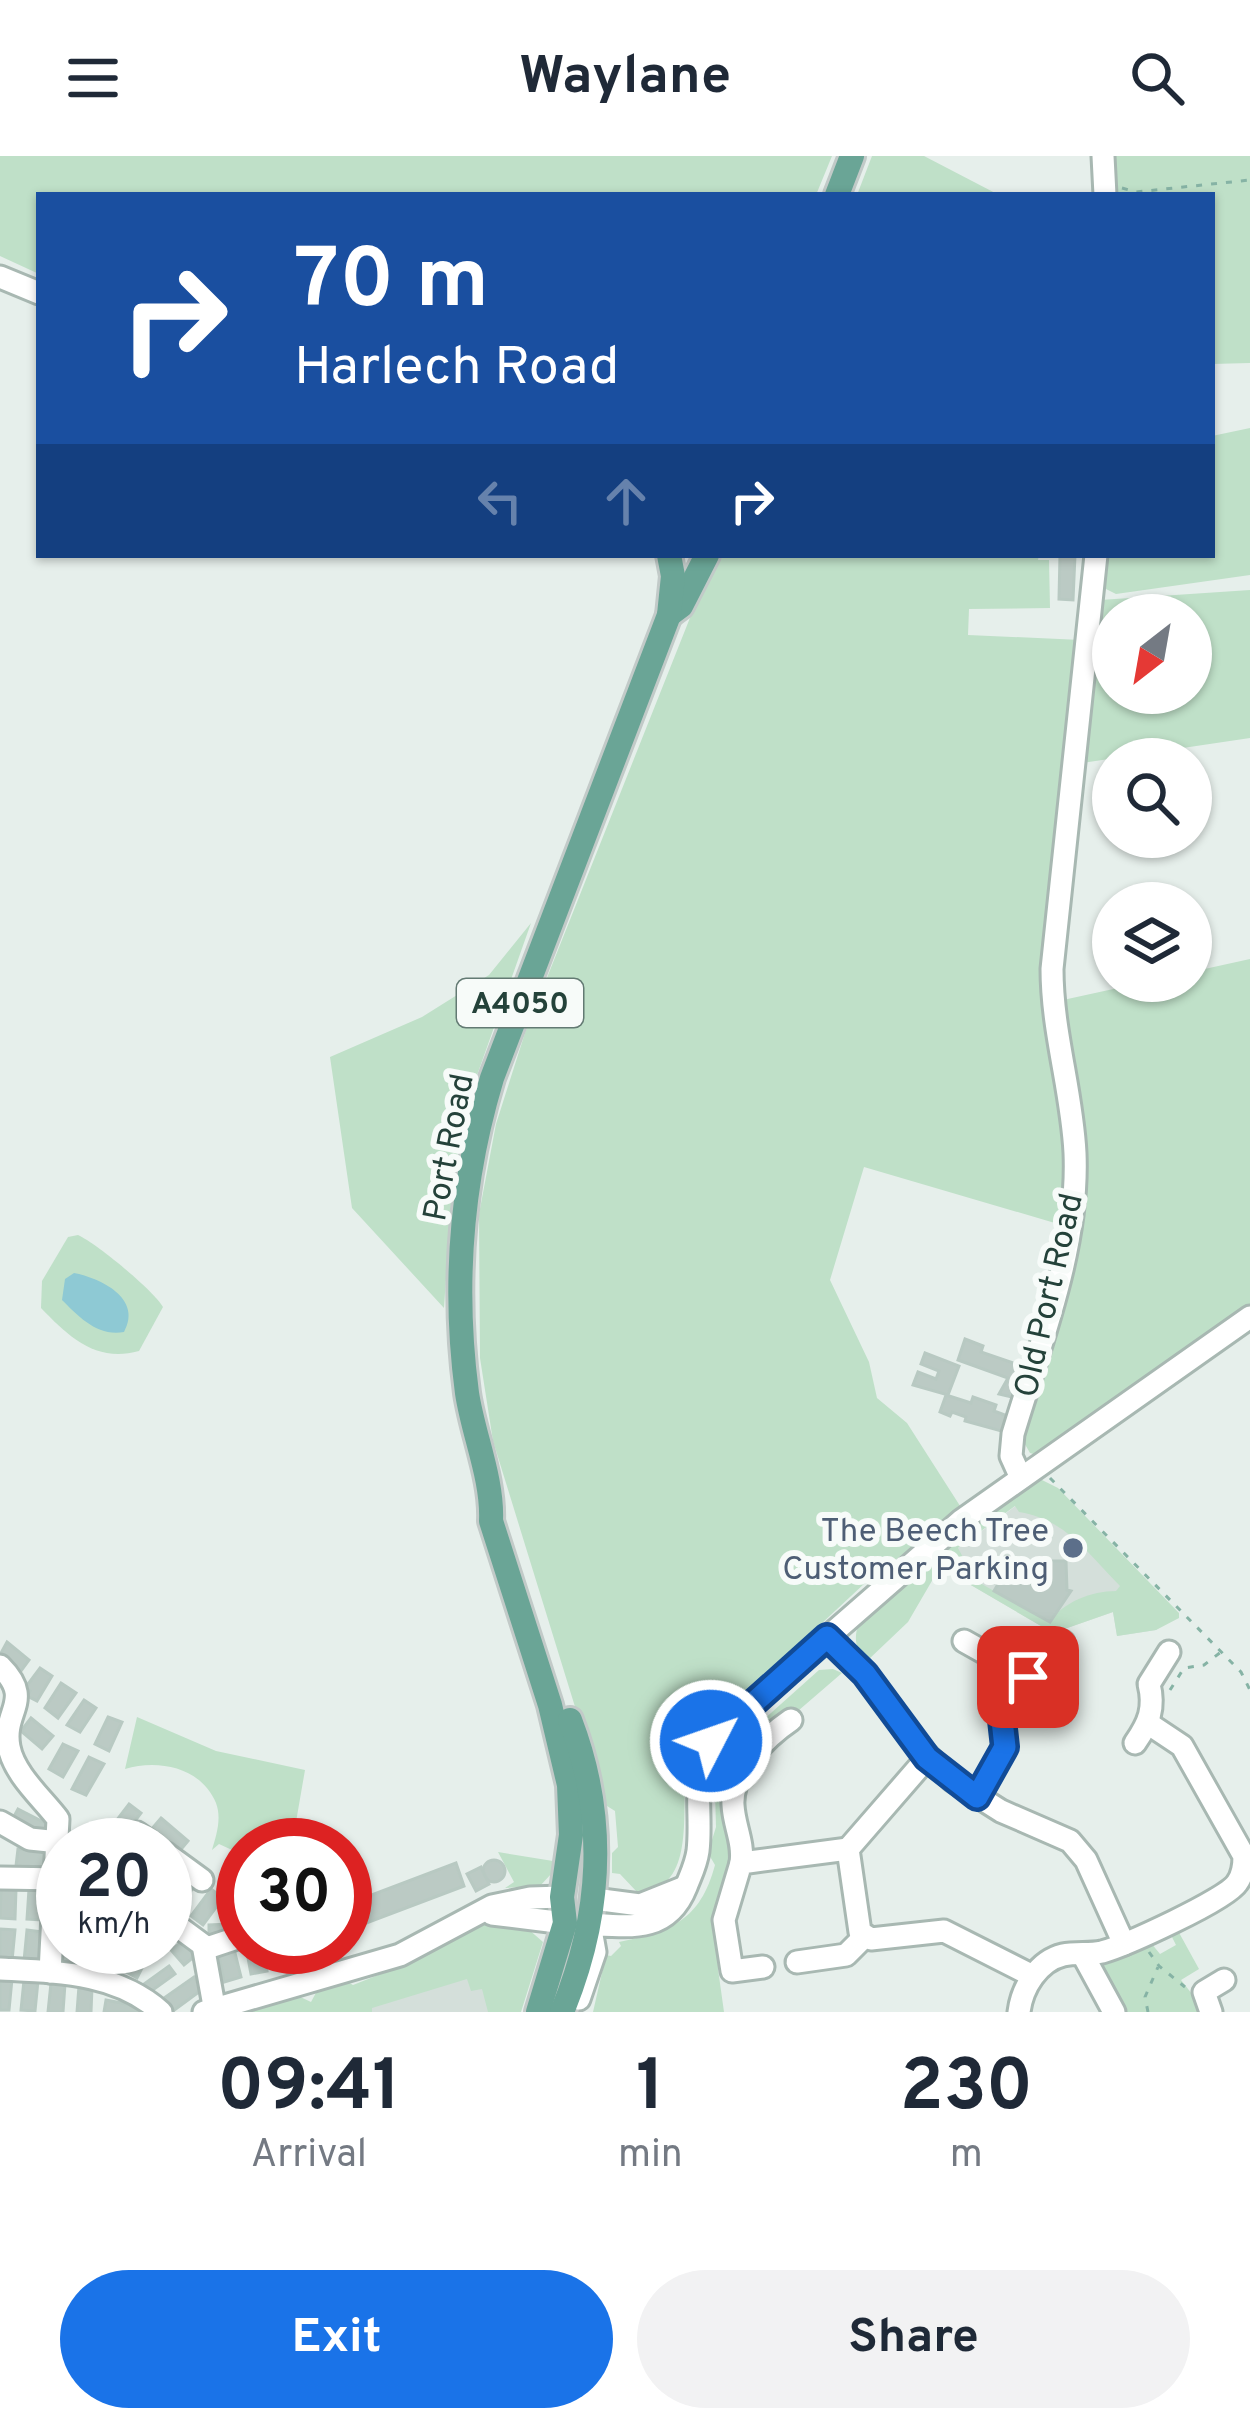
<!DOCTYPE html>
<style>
body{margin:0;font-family:Overpass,sans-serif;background:#f2f2f3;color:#1f2937;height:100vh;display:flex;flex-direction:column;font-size:45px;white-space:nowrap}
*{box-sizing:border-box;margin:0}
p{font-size:39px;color:#747a83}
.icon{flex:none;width:66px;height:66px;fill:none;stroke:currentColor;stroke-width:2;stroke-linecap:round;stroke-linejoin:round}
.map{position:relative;height:1856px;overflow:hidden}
.panel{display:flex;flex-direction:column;background:#fff;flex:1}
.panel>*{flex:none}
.guide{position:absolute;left:36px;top:36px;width:1179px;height:366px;border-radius:0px;box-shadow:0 3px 9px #0004;background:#1a4fa0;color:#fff;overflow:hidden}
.needle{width:78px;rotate:211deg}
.buttons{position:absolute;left:1092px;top:438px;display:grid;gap:24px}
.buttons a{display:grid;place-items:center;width:120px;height:120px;border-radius:50%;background:#fff;box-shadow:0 3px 9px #0004;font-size:60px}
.speed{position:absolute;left:36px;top:1662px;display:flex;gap:24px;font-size:60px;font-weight:700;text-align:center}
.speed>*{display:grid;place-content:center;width:156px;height:156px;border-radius:50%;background:#fff;box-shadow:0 3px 9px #0004;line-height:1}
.speed small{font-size:30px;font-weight:400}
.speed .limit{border:18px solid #d22;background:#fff;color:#111}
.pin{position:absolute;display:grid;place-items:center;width:102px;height:102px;color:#fff;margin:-51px;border-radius:24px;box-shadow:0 6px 18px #0006}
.me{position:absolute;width:132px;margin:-66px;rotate:49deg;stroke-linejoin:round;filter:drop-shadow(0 0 9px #0008)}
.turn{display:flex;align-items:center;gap:42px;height:252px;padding:0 60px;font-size:54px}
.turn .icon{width:156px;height:156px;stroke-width:2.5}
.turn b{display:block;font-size:84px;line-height:102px}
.lanes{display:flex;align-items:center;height:114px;padding:0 60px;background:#0003;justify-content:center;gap:60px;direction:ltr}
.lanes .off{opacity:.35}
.eta{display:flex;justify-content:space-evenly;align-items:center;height:204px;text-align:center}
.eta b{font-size:72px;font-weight:700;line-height:84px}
.cta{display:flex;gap:24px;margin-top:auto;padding:24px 60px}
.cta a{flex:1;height:138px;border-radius:72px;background:#1a73e8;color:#fff;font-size:48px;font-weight:700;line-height:138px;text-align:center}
.cta a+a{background:#f2f2f3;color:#1f2937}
header{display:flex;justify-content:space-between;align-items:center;height:156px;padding:0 60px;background:#fff;font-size:54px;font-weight:700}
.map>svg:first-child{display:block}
</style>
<header><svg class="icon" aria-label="menu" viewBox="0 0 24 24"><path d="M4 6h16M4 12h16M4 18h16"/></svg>Waylane<svg class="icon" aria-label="search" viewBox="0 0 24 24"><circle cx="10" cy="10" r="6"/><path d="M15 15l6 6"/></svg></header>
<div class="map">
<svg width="1250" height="1856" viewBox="0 0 1250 1856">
<rect width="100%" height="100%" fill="#e6efeb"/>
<g fill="#d4dfda">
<polygon points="1039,1333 1173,1462 1156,1474 1117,1480 1113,1456 1053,1477 940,1411 946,1401"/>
<polygon points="470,1806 506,1856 309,1856"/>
</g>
<g fill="#bfe0c8" fill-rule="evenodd">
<polygon points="0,0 832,0 816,39 39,39 39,118 0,100"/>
<polygon points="872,0 924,0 999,39 857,39"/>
<polygon points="1110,0 1250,0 1250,207 1212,208 1212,39 1111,39"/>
<polygon points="1250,272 1250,419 1116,438 1102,431 1102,399 1212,399 1212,280"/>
<path d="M721,399H1039L1038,404H1049L1050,452L969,453L968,479L1081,484L1042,833L1068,1009L1065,1070L864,1011L830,1124L869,1206L877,1242L907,1267L962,1353L865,1427L705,1576C699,1588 690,1595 687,1608C679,1648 700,1735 637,1736L620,1718L612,1717V1697L618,1691L615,1655L607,1650L601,1635L493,1285L480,1202L479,1058L496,968L525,877L709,414Z"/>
<path d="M1250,434V582L1082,607L1100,444ZM1113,459H1191V537H1113Z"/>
<polygon points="531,767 475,925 453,1018 444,1152 352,1052 330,901 422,861 489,819"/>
<polygon points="1250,803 1250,1152 1037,1299 1030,1297 1022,1283 1049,1191 1086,1037 1064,886 1063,844 1150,825 1191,825 1191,816"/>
<path d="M78,1079C96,1087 153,1134 163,1151L139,1195C96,1207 69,1181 41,1152L42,1125L68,1081Z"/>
<path d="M1036,1321L1058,1332L1179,1457V1462L1156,1474L1117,1480L1113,1456L1053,1477L940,1411L908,1466L867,1505C855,1494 854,1483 858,1469L956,1380L969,1383L958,1392L966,1407L964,1418L1049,1466C1064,1446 1091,1435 1116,1435L1120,1430C1087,1397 1067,1364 1019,1356L1015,1350L981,1375L979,1364Z"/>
<path d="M833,1513L842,1517L748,1598L735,1696L716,1752L725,1804L718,1813L724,1856H593L606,1799L611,1800L621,1790L619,1786C671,1775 700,1765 715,1709L708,1697L716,1671L715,1635L724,1599L819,1514Z"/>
<path d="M137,1561L216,1595L305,1614L292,1689H243V1699L219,1688L212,1694C216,1680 222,1663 216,1647C201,1611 158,1603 125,1613Z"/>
<polygon points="498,1696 553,1705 552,1717 540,1730 505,1732 514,1726"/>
<polygon points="490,1766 527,1772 543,1786 521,1856 488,1856 482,1833 471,1835 467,1823 372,1852 372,1856 218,1856 294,1838 311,1846 318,1833 344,1824 353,1829 411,1806"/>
<polygon points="1177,1773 1199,1813 1181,1824 1206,1856 1123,1856 1103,1811 1107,1805 1151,1787 1160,1798 1176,1789 1170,1777"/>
</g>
<path fill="#8ec9d4" d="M74,1117C100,1122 143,1142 124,1176C98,1181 79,1161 62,1144L65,1123Z"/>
<g fill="#bbcac4" stroke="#b8c9c2" stroke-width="3">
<polygon points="1060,399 1075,399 1073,444 1059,443"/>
<polygon points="965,1183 983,1190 981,1196 1025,1211 1016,1242 999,1238 1008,1222 958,1204"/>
<polygon points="925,1197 959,1210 948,1239 913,1229 918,1216 936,1223 939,1215 921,1208"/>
<polygon points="946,1239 971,1247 973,1241 996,1249 994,1255 1010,1261 1005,1276 965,1265 966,1261 952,1256 950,1260 940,1256"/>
<polygon points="1049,1405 1066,1405 1067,1434 1071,1435 1050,1466 994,1435 1006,1415 1032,1428 1037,1426 1037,1414 1049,1413"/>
<polygon points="7,1486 29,1504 21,1515 0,1499"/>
<polygon points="40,1512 52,1520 37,1545 27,1540 30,1535 25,1532"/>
<polygon points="61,1527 76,1537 58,1562 45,1552"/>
<polygon points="84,1544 96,1552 80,1576 67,1569"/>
<polygon points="108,1561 122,1566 109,1595 95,1588"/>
<polygon points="31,1562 53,1580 42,1593 21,1575"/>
<polygon points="63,1588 78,1595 63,1621 49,1613"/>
<polygon points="89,1601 104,1608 86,1639 72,1633"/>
<polygon points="129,1648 141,1657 122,1682 110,1673"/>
<polygon points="18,1653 47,1668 41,1679 12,1664"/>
<polygon points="161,1662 188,1685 178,1697 150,1675"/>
<polygon points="18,1693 47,1696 46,1713 16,1710"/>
<circle cx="494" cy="1715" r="11"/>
<polygon points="456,1707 464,1730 345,1775 345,1749"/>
<polygon points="481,1711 489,1728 476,1735 467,1718"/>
<polygon points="182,1722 194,1731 175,1755 165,1744"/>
<polygon points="1,1732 16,1733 15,1763 0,1762"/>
<polygon points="29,1733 44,1734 42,1764 27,1763"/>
<polygon points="211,1733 223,1742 203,1769 191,1760"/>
<polygon points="229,1768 229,1778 209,1779 209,1769"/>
<polygon points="0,1773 15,1774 12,1805 0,1804"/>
<polygon points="27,1774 43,1776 40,1807 24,1805"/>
<polygon points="62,1778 63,1791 77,1791 75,1810 59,1809"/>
<polygon points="183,1785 195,1800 184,1809 171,1794"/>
<polygon points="88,1791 104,1791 103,1811 86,1810"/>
<polygon points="246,1791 261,1791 267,1815 251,1818"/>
<polygon points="274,1791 290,1791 294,1807 279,1811"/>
<polygon points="301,1791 319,1791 321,1800 304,1803"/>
<polygon points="234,1793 241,1821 224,1826 218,1796"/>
<polygon points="117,1794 143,1810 137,1822 110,1807"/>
<polygon points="169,1810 175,1818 150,1836 144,1828"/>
<polygon points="194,1821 203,1833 173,1855 164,1842"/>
<polygon points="0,1822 12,1823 9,1854 0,1854"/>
<polygon points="24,1824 38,1825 35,1855 21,1854"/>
<polygon points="51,1827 65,1828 63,1856 48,1856"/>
<polygon points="79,1830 92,1831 91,1856 77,1856"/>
<polygon points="106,1844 147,1852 146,1856 104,1856"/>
</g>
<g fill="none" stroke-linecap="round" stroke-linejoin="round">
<g stroke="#a8b8b2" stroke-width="27">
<g id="minor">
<polyline points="1103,0 1105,39"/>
<polyline points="0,121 39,137"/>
<path d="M1021,1322L1011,1300L1013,1278C1040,1188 1079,1092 1075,997C1072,935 1052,876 1052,813L1096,399"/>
<polyline points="827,1481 865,1518 913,1585 952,1624 1001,1655 1070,1685 1086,1704 1124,1788"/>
<polyline points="964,1485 1028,1521"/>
<path d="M0,1510C35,1545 2,1554 9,1591C14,1618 42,1642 58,1663L50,1816"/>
<path d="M1135,1587C1149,1567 1155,1552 1149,1528L1169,1496"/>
<polyline points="927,1602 848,1693 860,1776 871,1783 944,1775 1033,1820"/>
<polyline points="977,1641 1005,1591 1002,1564 1046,1490 1063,1486"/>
<polyline points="0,1666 30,1683 59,1686 63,1694"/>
<polyline points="127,1689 137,1677 154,1689"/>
<polyline points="165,1697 202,1724"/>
<path d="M741,1707C744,1686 734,1670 733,1649C731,1615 766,1581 791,1564"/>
<polyline points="0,1722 63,1723"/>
<polyline points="594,1743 640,1749 685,1731"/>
<polyline points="492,1758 565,1767"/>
<polyline points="165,1761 203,1789 214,1850"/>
<polyline points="204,1793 243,1780"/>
<polyline points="1083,1799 1114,1856"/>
<polyline points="797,1806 846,1799 864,1781"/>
<polyline points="763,1811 732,1815 724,1764 741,1707 848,1693"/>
<path d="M0,1813C57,1816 116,1816 161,1856"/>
<path d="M579,1843L595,1796L590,1768C632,1771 668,1776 686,1731C691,1718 696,1709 698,1695C703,1653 688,1611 719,1576L962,1364L1250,1161"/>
<polyline points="204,1856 400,1799 492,1750 530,1742 562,1741"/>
<path d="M1019,1856C1022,1832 1038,1805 1063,1799C1076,1796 1089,1799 1102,1796C1124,1790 1226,1744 1237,1727C1243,1719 1244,1710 1244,1700L1182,1590L1149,1568"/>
<polyline points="1211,1856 1204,1836 1224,1824"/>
</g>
</g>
<g stroke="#c2cac8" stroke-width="30">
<g id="major">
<polyline points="837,39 852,0"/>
<polyline points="669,459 681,450 707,399"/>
<path d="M538,1856L565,1767L562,1741L571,1679L569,1629L550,1549L491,1365C493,1323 473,1278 467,1237C453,1131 461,1025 492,922L669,459L673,420L669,399"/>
<path d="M562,1856C602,1759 608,1663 570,1564"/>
</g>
</g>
<g stroke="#86b3a5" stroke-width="3" stroke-dasharray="6 9" stroke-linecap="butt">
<polyline points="1122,32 1136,36 1250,24"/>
<polyline points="1050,1322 1241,1516 1250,1534"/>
<polyline points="1170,1534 1184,1512 1204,1509 1221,1496"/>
<polyline points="1149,1796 1159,1810 1185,1831"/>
<polyline points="1148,1856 1145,1841 1158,1811"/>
</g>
<use href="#minor" stroke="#fff" stroke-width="21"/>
<use href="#major" stroke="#6aa596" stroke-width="24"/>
</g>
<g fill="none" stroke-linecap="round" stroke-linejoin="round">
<g stroke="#114b97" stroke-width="30">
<polyline id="route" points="711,1585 827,1481 865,1518 927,1602 977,1641 1005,1591 1002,1564 1028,1521"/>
</g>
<use href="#route" stroke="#1a73e8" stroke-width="21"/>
</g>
<circle fill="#5c6f8a" stroke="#f7fbf9" stroke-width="4.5" cx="1073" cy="1392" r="12"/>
<g text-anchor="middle" stroke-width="12" stroke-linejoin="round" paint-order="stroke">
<rect fill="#f7fbf9" stroke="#637a73" stroke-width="3" x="457" y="823" width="126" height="48" rx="9"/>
<g font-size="30" font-weight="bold" fill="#24423a">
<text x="520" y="857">A4050</text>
</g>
<g font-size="33" fill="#24423a" stroke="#f7fbf9">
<text transform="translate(447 991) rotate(-79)" y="12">Port Road</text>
<text transform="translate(1047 1139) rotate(-77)" y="12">Old Port Road</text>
</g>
<g font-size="33" fill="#4e5e75" stroke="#f7fbf9" text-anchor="end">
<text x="1049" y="1385">The Beech Tree<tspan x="1049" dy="38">Customer Parking</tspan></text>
</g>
</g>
</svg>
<div class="buttons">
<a><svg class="needle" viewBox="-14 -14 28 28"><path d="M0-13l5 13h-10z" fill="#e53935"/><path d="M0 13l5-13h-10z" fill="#747a83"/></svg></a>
<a><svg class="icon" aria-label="search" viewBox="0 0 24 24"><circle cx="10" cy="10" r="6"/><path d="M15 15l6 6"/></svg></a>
<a><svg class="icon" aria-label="layers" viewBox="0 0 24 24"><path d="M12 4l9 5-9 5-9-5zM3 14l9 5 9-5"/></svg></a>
</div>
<div class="speed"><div>20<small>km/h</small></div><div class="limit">30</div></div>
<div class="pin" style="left:1028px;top:1521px;background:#d93025"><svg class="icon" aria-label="arrive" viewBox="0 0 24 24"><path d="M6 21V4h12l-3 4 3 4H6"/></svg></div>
<svg class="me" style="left:711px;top:1585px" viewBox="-20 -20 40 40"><circle r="17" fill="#1a73e8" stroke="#fff" stroke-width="3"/><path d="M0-11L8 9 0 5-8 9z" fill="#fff"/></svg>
<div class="guide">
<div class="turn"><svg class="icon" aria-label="right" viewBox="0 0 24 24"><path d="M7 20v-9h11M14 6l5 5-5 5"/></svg><div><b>70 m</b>Harlech Road</div></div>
<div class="lanes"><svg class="icon off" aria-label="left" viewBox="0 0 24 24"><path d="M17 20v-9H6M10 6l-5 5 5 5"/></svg><svg class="icon off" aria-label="ahead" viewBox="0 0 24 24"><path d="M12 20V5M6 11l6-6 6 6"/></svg><svg class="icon" aria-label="right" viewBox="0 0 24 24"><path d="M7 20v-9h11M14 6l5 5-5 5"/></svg></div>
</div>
</div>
<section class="panel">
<div class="eta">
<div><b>09:41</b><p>Arrival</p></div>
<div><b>1</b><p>min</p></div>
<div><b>230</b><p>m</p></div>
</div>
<div class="cta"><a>Exit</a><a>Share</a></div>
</section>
